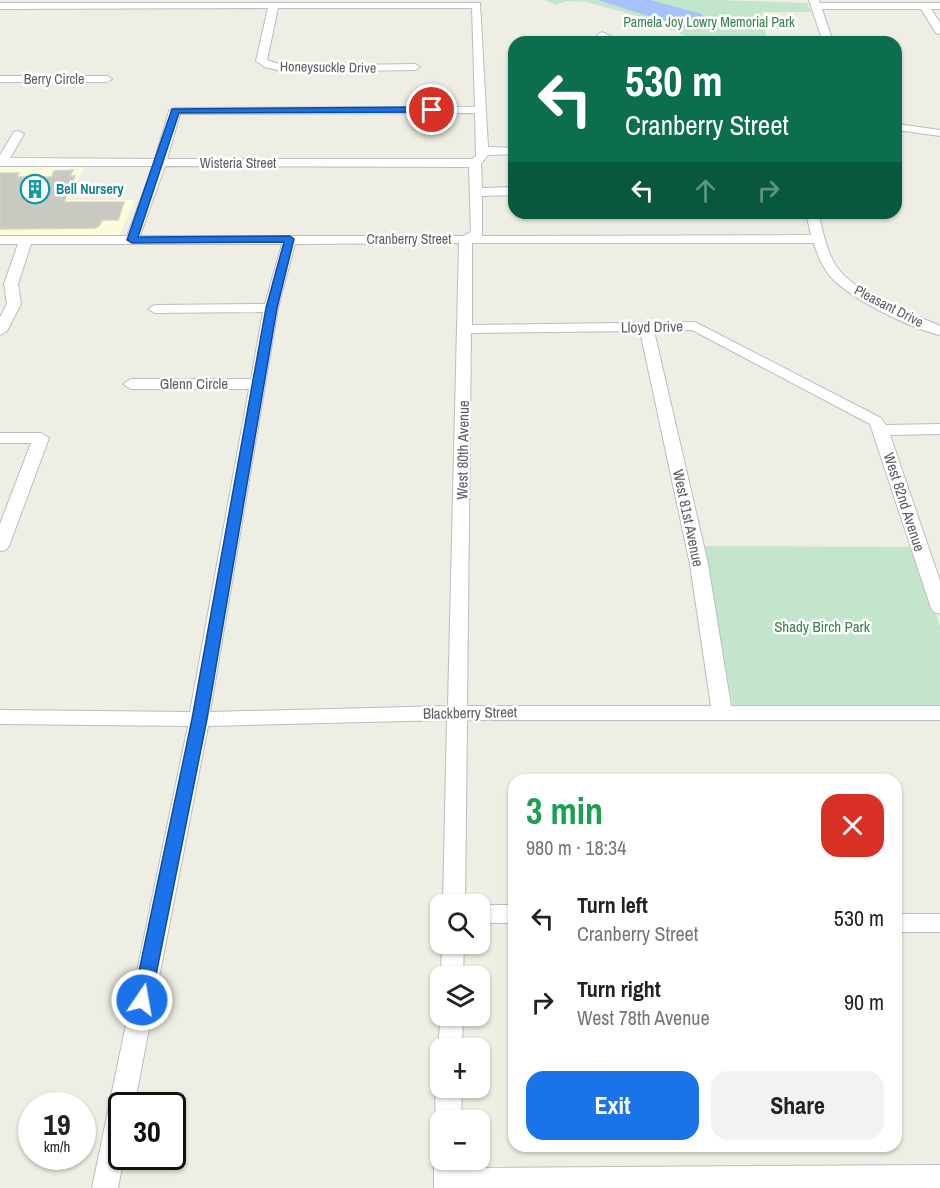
<!DOCTYPE html>
<meta charset="utf-8">
<style>
body{margin:0;font-family:"Archivo Narrow",sans-serif;background:#f2f2f2;color:#222;height:100vh;display:flex;flex-direction:column;font-size:22px;white-space:nowrap}
*{box-sizing:border-box;margin:0}
p{font-size:20px;color:#767676}
.icon{flex:none;width:33px;height:33px;fill:none;stroke:currentColor;stroke-width:2;stroke-linecap:round;stroke-linejoin:round}
.map{position:relative;flex:1;overflow:hidden}
.details{position:absolute;left:508px;top:774px;width:394px;height:378px;display:flex;flex-direction:column;background:#fff;border-radius:18px;box-shadow:0 2px 4px #0004}
.details>*{flex:none}
.hud{position:absolute;left:508px;top:36px;width:394px;height:183px;border-radius:18px;box-shadow:0 2px 4px #0004;background:#0b6e4f;color:#fff;overflow:hidden}
.tools{position:absolute;left:430px;top:894px;display:grid;gap:12px}
.tools a{display:grid;place-items:center;width:60px;height:60px;border-radius:12px;background:#fff;box-shadow:0 2px 4px #0004;font-size:30px}
.speed{position:absolute;left:18px;top:1092px;display:flex;gap:12px;font-size:30px;font-weight:700;text-align:center}
.speed>*{display:grid;place-content:center;width:78px;height:78px;border-radius:50%;background:#fff;box-shadow:0 2px 4px #0004;line-height:1}
.speed small{font-size:15px;font-weight:400}
.speed .limit{border:3px solid #111;border-radius:9px;background:#fff;color:#111}
.pin{position:absolute;display:grid;place-items:center;width:51px;height:51px;color:#fff;margin:-26px;border:3px solid #fff;border-radius:50%;box-shadow:0 2px 6px #0007}
.me{position:absolute;width:66px;margin:-33px;rotate:12deg;stroke-linejoin:round;filter:drop-shadow(0 0 4px #0008)}
.turn{display:flex;align-items:center;gap:21px;height:126px;padding:0 18px;font-size:27px}
.turn .icon{width:78px;height:78px;stroke-width:2.5}
.turn b{display:block;font-size:42px;line-height:51px}
.lanes{display:flex;align-items:center;height:57px;padding:0 18px;background:#0003;justify-content:center;gap:30px;direction:ltr}
.lanes .off{opacity:.35}
.round{display:grid;place-items:center;flex:none;width:63px;height:63px;border-radius:18px;background:#f2f2f2}
.headline{display:flex;align-items:center;justify-content:space-between;height:102px;padding:0 18px}
h1{font-size:36px;font-weight:800;line-height:45px;color:#1e9e55}
.button{display:flex;gap:12px;margin-top:auto;padding:12px 18px}
.button a{flex:1;height:69px;border-radius:18px;background:#1a73e8;color:#fff;font-size:24px;font-weight:800;line-height:69px;text-align:center}
.button a+a{background:#f2f2f2;color:#222}
ul{padding:0;list-style:none}
li{display:flex;align-items:center;gap:18px;height:84px;padding:0 18px}
li div{flex:1}
li b{display:block;font-size:22px}
li em{font-style:normal}
.map>svg:first-child{display:block}
</style>
<div class="map">
<svg width="940" height="1188" viewBox="0 0 940 1188">
<rect width="100%" height="100%" fill="#eeeee4"/>
<polygon fill="#fcfcdb" points="0,167 84,167 70,200 135,200 119,236 0,237"/>
<g fill="#c2e5cb">
<polygon points="544,0 716,0 807,3 811,12 762,12 766,35 759,42 699,42 644,18 587,2 567,1 556,5"/>
<polygon points="703,546 912,547 940,626 940,708 733,707 720,638 718,637"/>
</g>
<polygon fill="#a7c1fc" points="598,0 650,0 702,14 711,27 705,30 690,29"/>
<polygon fill="#c9c9c1" stroke="#d3d2c3" stroke-width="1.5" points="73,170 70,176 75,176 64,202 124,202 118,220 102,220 99,226 95,228 0,229 0,173 19,173 17,177 52,177 54,171"/>
<g fill="none" stroke-linecap="round" stroke-linejoin="round">
<g stroke="#bcbcc2" stroke-width="2">
<g id="minor">
<polygon points="809,0 819,0 820,3 940,3 940,9 931,9 940,23 940,34 936,33 921,9 822,9 833,42 823,42"/>
<path d="M0,3H480L488,147L514,148V154L488,155L481,164L482,188L514,187V195L482,196V236L811,235L806,213H818C823,231 826,250 836,266C856,295 909,312 940,326V335C910,328 850,299 830,276C822,266 817,255 814,243H472V325L695,322L881,418L886,425L940,424V434L890,435L940,581V614L934,612L931,608L870,424L692,330L654,331L708,564L731,706H940V720H467L465,904H443L447,720L208,726L134,1106H122V1156H124L118,1188H92L188,726L0,724V710L190,712L249,389H131L123,384L131,379H251L263,312L155,313L148,309L155,305L265,304L282,244H31L18,284L21,304L7,331L0,335V317L7,304L4,284L18,244H0V236H127L153,166H0V155L14,132L18,131L24,134L10,158L155,159L169,111L175,108L475,107L472,8H278L267,60L285,66L415,64L420,67L415,70L285,72L265,67L256,61L268,8L0,9ZM475,113L476,156L472,159H167L180,114ZM165,166L469,167L471,232L463,236H140ZM459,243L448,706L210,712L278,308L295,244ZM640,331L690,564L711,706H467L471,333Z"/>
<path d="M602,32L618,40L619,42C610,42 603,42 597,35Z"/>
<polygon points="0,76 107,76 112,79 107,82 0,82"/>
<polygon points="897,124 940,130 940,136 897,130"/>
<polygon points="0,433 41,433 49,438 9,546 6,550 0,551 0,524 31,443 0,443"/>
<rect x="480" y="905" width="34" height="18"/>
<rect x="897" y="914" width="43" height="18"/>
<polygon points="442,944 464,944 463,976 441,977"/>
<polygon points="441,1012 441,1016 463,1016 462,1048 441,1048 441,1055 438,1048"/>
<path d="M440,1080L441,1088H462L461,1120H441V1128C433,1117 434,1093 440,1080Z"/>
<polygon points="441,1150 441,1160 460,1160 460,1168 940,1165 940,1188 434,1188 434,1160 438,1152"/>
</g>
</g>
<use href="#minor" fill="#fff" fill-rule="evenodd"/>
</g>
<polygon fill="#1a73e8" stroke="#114b97" stroke-width="1.5" points="432,107 435,108 435,112 179,113 138,237 290,236 294,239 277,308 207,719 151,1000 149,1006 142,1008 136,1006 133,1000 192,719 266,308 284,242 132,243 127,240 172,109"/>
<defs>
<g id="building-ring" transform="scale(1.5)"><circle r="9.5" fill="#fff" stroke="#0f9aa8" stroke-width="1.5"/><path d="M-4-6H4V6H1V3H-1V6H-4ZM-2.5-4.3h1.7v1.8h-1.7ZM.8-4.3h1.7v1.8H.8ZM-2.5-1h1.7V.8h-1.7ZM.8-1h1.7V.8H.8Z" fill="#0f9aa8"/></g>
</defs>
<g fill-rule="evenodd">
<use href="#building-ring" x="35" y="189"/>
</g>
<g text-anchor="middle" stroke-width="5" stroke-linejoin="round" paint-order="stroke">
<g font-size="14" fill="#37804e" stroke="#fff">
<text x="709" y="27">Pamela Joy Lowry Memorial Park</text>
</g>
<g font-size="14" fill="#5c5e64" stroke="#fff">
<text transform="translate(328 67) rotate(1)" y="5">Honeysuckle Drive</text>
<text x="54" y="84">Berry Circle</text>
<text x="238" y="168">Wisteria Street</text>
<text x="409" y="244">Cranberry Street</text>
<text transform="translate(889 306) rotate(27)" y="5">Pleasant Drive</text>
</g>
<g font-size="14" font-weight="bold" fill="#0d838f" stroke="#fff" text-anchor="start">
<text x="56" y="194">Bell Nursery</text>
</g>
<g font-size="15" fill="#5c5e64" stroke="#fff">
<text transform="translate(652 327) rotate(-1)" y="5">Lloyd Drive</text>
<text x="194" y="389">Glenn Circle</text>
<text transform="translate(463 450) rotate(-89)" y="5">West 80th Avenue</text>
<text transform="translate(904 502) rotate(72)" y="5">West 82nd Avenue</text>
<text transform="translate(688 518) rotate(78)" y="5">West 81st Avenue</text>
<text transform="translate(470 713) rotate(-1)" y="5">Blackberry Street</text>
</g>
<g font-size="15" fill="#37804e" stroke="#fff">
<text x="822" y="632">Shady Birch Park</text>
</g>
</g>
</svg>
<div class="tools">
<a><svg class="icon" aria-label="search" viewBox="0 0 24 24"><circle cx="10" cy="10" r="6"/><path d="M15 15l6 6"/></svg></a>
<a><svg class="icon" aria-label="layers" viewBox="0 0 24 24"><path d="M12 4l9 5-9 5-9-5zM3 14l9 5 9-5"/></svg></a>
<a>+</a>
<a>−</a>
</div>
<div class="speed"><div>19<small>km/h</small></div><div class="limit">30</div></div>
<div class="pin" style="left:432px;top:110px;background:#d93025"><svg class="icon" aria-label="arrive" viewBox="0 0 24 24"><path d="M6 21V4h12l-3 4 3 4H6"/></svg></div>
<svg class="me" style="left:142px;top:1000px" viewBox="-20 -20 40 40"><circle r="17" fill="#1a73e8" stroke="#fff" stroke-width="3"/><path d="M0-11L8 9 0 5-8 9z" fill="#fff"/></svg>
<div class="hud">
<div class="turn"><svg class="icon" aria-label="left" viewBox="0 0 24 24"><path d="M17 20v-9H6M10 6l-5 5 5 5"/></svg><div><b>530 m</b>Cranberry Street</div></div>
<div class="lanes"><svg class="icon" aria-label="left" viewBox="0 0 24 24"><path d="M17 20v-9H6M10 6l-5 5 5 5"/></svg><svg class="icon off" aria-label="ahead" viewBox="0 0 24 24"><path d="M12 20V5M6 11l6-6 6 6"/></svg><svg class="icon off" aria-label="right" viewBox="0 0 24 24"><path d="M7 20v-9h11M14 6l5 5-5 5"/></svg></div>
</div>
<section class="details">
<div class="headline"><div><h1>3 min</h1><p>980 m · 18:34</p></div><a class="round" style="background:#d93025;color:#fff"><svg class="icon" aria-label="close" viewBox="0 0 24 24"><path d="M6 6l12 12M18 6L6 18"/></svg></a></div>
<ul>
<li><svg class="icon" aria-label="left" viewBox="0 0 24 24"><path d="M17 20v-9H6M10 6l-5 5 5 5"/></svg><div><b>Turn left</b><p>Cranberry Street</p></div><em>530 m</em></li>
<li><svg class="icon" aria-label="right" viewBox="0 0 24 24"><path d="M7 20v-9h11M14 6l5 5-5 5"/></svg><div><b>Turn right</b><p>West 78th Avenue</p></div><em>90 m</em></li>
</ul>
<div class="button"><a>Exit</a><a>Share</a></div>
</section>
</div>
